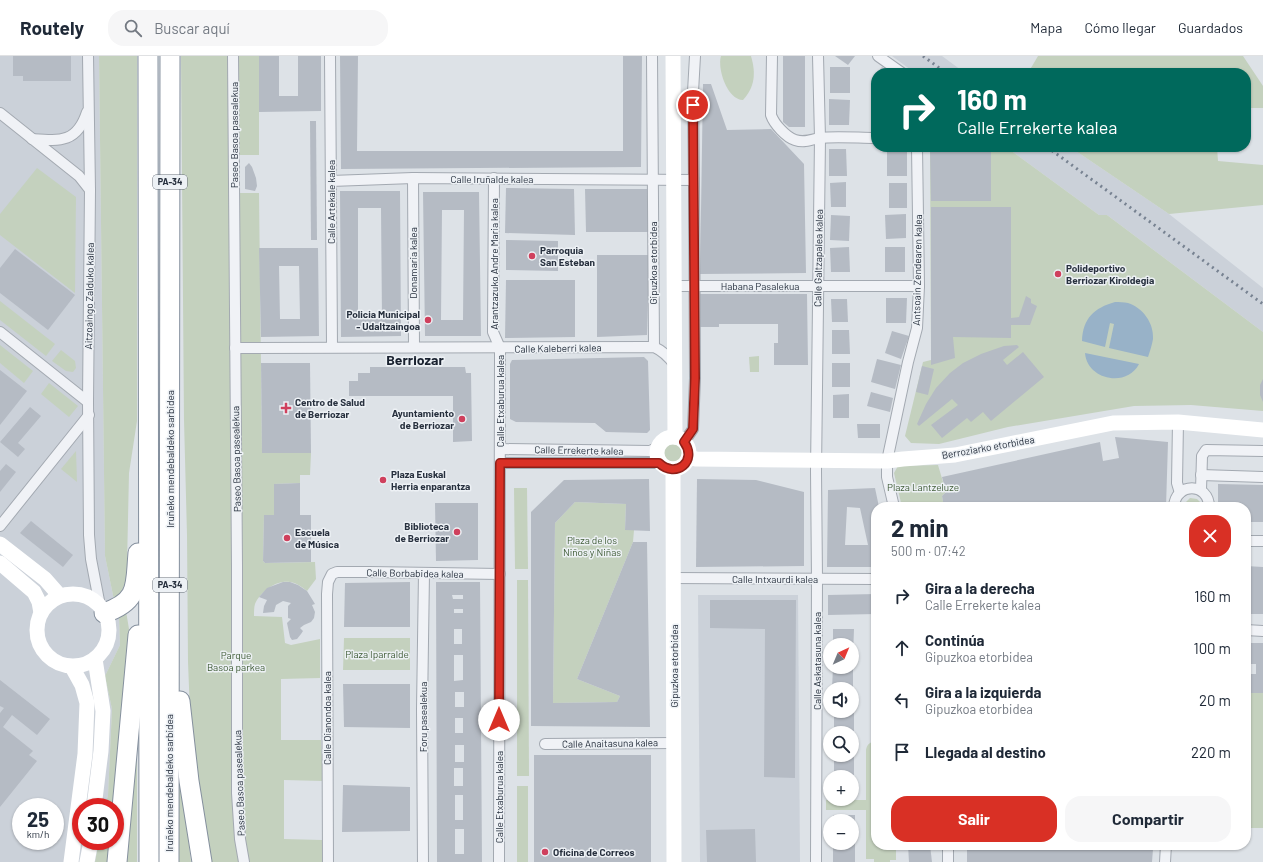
<!DOCTYPE html>
<html lang="es">
<meta charset="utf-8">
<style>
body{margin:0;font-family:Barlow,sans-serif;background:#f6f6f7;color:#1f2937;height:100vh;display:flex;flex-direction:column;font-size:15px;white-space:nowrap}
*{box-sizing:border-box;margin:0}
p{font-size:13px;color:#747a83}
.icon{flex:none;width:22px;height:22px;fill:none;stroke:currentColor;stroke-width:2;stroke-linecap:round;stroke-linejoin:round}
.map{position:relative;flex:1;overflow:hidden}
.side{position:absolute;left:871px;top:446px;width:380px;height:348px;display:flex;flex-direction:column;background:#fff;border-radius:16px;box-shadow:0 1px 3px #0004}
.side>*{flex:none}
.guide{position:absolute;left:871px;top:12px;width:380px;height:84px;border-radius:16px;box-shadow:0 1px 3px #0004;background:#00695c;color:#fff;overflow:hidden}
.needle{width:26px;rotate:44deg}
.buttons{position:absolute;left:823px;top:582px;display:grid;gap:8px}
.buttons a{display:grid;place-items:center;width:36px;height:36px;border-radius:50%;background:#fff;box-shadow:0 1px 3px #0004;font-size:20px}
.speed{position:absolute;left:12px;top:742px;display:flex;gap:8px;font-size:20px;font-weight:700;text-align:center}
.speed>*{display:grid;place-content:center;width:52px;height:52px;border-radius:50%;background:#fff;box-shadow:0 1px 3px #0004;line-height:1}
.speed small{font-size:10px;font-weight:400}
.speed .limit{border:6px solid #d22;background:#fff;color:#111}
.pin{position:absolute;display:grid;place-items:center;width:34px;height:34px;color:#fff;margin:-17px;border:2px solid #fff;border-radius:50%;box-shadow:0 1px 4px #0007}
.me{position:absolute;width:44px;margin:-22px;rotate:0deg;stroke-linejoin:round;filter:drop-shadow(0 0 3px #0008)}
.turn{display:flex;align-items:center;gap:14px;height:84px;padding:0 20px;font-size:18px}
.turn .icon{width:52px;height:52px;stroke-width:2.5}
.turn b{display:block;font-size:28px;line-height:34px}
.round{display:grid;place-items:center;flex:none;width:42px;height:42px;border-radius:16px;background:#f6f6f7}
.head{display:flex;align-items:center;justify-content:space-between;height:68px;padding:0 20px}
h1{font-size:24px;font-weight:700;line-height:30px}
.action{display:flex;gap:8px;margin-top:auto;padding:8px 20px}
.action a{flex:1;height:46px;border-radius:16px;background:#d93025;color:#fff;font-size:16px;font-weight:700;line-height:46px;text-align:center}
.action a+a{background:#f6f6f7;color:#1f2937}
ul{padding:0;list-style:none}
li{display:flex;align-items:center;gap:12px;height:52px;padding:0 20px}
li div{flex:1}
li b{display:block;font-size:15px}
li em{font-style:normal}
header{display:flex;align-items:center;gap:24px;box-sizing:border-box;height:56px;padding:0 20px;background:#fff;border-bottom:1px solid #e0e1e3}
header strong{font-size:19px}
nav{display:flex;gap:22px;margin-inline-start:auto;font-size:14px}
.search{width:280px;height:36px;background:#f6f6f7;display:flex;align-items:center;gap:10px;box-sizing:border-box;padding:0 14px;border-radius:16px;color:#747a83;font-size:15px}
.map>svg:first-child{display:block}
</style>
<header>
<strong>Routely</strong>
<div class="search"><svg class="icon" aria-label="search" viewBox="0 0 24 24"><circle cx="10" cy="10" r="6"/><path d="M15 15l6 6"/></svg>Buscar aquí</div>
<nav><a>Mapa</a><a>Cómo llegar</a><a>Guardados</a></nav>
</header>
<div class="map">
<svg width="1263" height="806" viewBox="0 0 1263 806">
<rect width="100%" height="100%" fill="#dde2e7"/>
<g fill="#cbd1d9" fill-rule="evenodd">
<path d="M0,0H99L105,500L114,544L119,561L120,589L105,620L112,653L108,739L105,751H81V785H99L95,806H0ZM21,751H55V785H21Z"/>
<polygon points="892,0 942,0 965,17 915,17"/>
<polygon points="1006,91 1070,91 1169,158 1263,232 1263,276 1107,159 1099,159"/>
<polygon points="698,539 798,539 800,806 700,806"/>
</g>
<g fill="#c4d1be">
<polygon points="99,0 137,0 137,365 129,417 127,509 126,524 121,538 114,544 105,500"/>
<path d="M181,0H259V99H239V137H259L262,396L311,397L310,419H300V427L274,428V459H264L263,505L265,507L315,506L316,523L307,535C302,531 297,527 290,526C276,524 261,535 255,548C254,551 254,556 254,560L282,561L285,587L291,589L320,583V622L281,623V684H321L323,725L284,724V783L322,784V806H212L211,802L201,739L191,682L188,606L187,479L184,364Z"/>
<path d="M721,0H751C756,17 755,31 743,44C727,44 717,12 721,0Z"/>
<polygon points="1038,0 1243,0 1263,30 1263,52 1246,52 1246,17 1028,17"/>
<polygon points="930,91 1006,91 1099,159 1107,159 1263,276 1263,355 1191,349 1134,350 1008,371 939,388 911,387 905,380 923,306 931,304"/>
<polygon points="1070,91 1217,91 1218,105 1263,109 1263,149 1169,158"/>
<polygon points="37,112 76,141 75,237 0,179 0,158"/>
<polygon points="0,245 55,288 46,300 0,264"/>
<polygon points="0,289 33,315 24,327 0,307"/>
<polygon points="61,294 75,305 76,312 73,316 66,315 52,305"/>
<polygon points="759,300 759,316 750,316 749,301"/>
<polygon points="49,327 78,350 69,361 41,338"/>
<circle cx="672" cy="397" r="11"/>
<polygon points="76,395 77,426 61,413"/>
<polygon points="938,409 946,436 942,440 944,451 902,451 894,417 898,410"/>
<polygon points="514,432 527,432 528,513 515,513"/>
<polygon points="1190,442 1197,443 1201,447 1201,451 1185,451 1186,446"/>
<polygon points="575,446 626,448 625,473 634,474 633,486 577,623 620,640 617,646 553,647 555,467"/>
<polygon points="517,524 528,524 529,720 517,720"/>
<polygon points="126,555 129,573 120,700 115,751 105,751 108,739 112,653 105,620 120,589 119,561"/>
<polygon points="344,582 410,582 410,614 343,614"/>
<rect x="1246" y="637" width="17" height="135"/>
<polygon points="137,683 137,806 124,806"/>
<path d="M876,685V789H896V804H890V806H874V803H866V754H826V744H866V694C867,688 870,686 876,685Z"/>
<polygon points="179,730 182,731 191,806 179,806"/>
<rect x="517" y="730" width="11" height="76"/>
<polygon points="99,785 112,785 110,806 95,806"/>
</g>
<g fill="#98b2c8">
<path d="M1115,246C1119,246 1124,246 1128,247C1143,252 1154,267 1153,283C1152,289 1150,295 1148,301L1109,292L1114,268L1110,267L1105,291L1082,285C1083,262 1094,252 1115,246Z"/>
<path d="M1085,297L1139,308C1127,332 1087,324 1085,297Z"/>
</g>
<g fill="#b5bbc4" fill-rule="evenodd">
<polygon points="13,0 71,0 71,25 23,25 23,20 13,20"/>
<polygon points="259,0 279,0 279,40 298,40 298,0 321,0 321,55 259,56"/>
<polygon points="340,0 358,0 357,95 623,95 623,0 642,0 641,111 341,113"/>
<polygon points="783,0 805,0 805,71 789,71 783,66"/>
<polygon points="835,0 855,0 848,9"/>
<rect x="830" y="11" width="20" height="26"/>
<polygon points="882,11 889,17 877,17"/>
<polygon points="703,28 711,28 727,74 771,73 804,108 806,217 700,218"/>
<polygon points="829,43 850,44 849,69 829,69"/>
<polygon points="310,65 316,65 317,184 311,184"/>
<polygon points="930,91 991,91 991,145 931,145"/>
<polygon points="829,93 846,93 847,120 829,120"/>
<polygon points="887,94 907,95 907,120 887,120"/>
<polygon points="249,107 252,111 256,122 257,130 255,135 245,133 245,111"/>
<polygon points="846,126 846,151 831,151 830,127"/>
<rect x="889" y="127" width="18" height="25"/>
<polygon points="506,132 574,133 575,179 505,177"/>
<polygon points="585,133 648,133 648,176 586,176"/>
<path d="M340,135H400L401,280L341,281ZM358,152H381L382,263H358Z"/>
<path d="M423,136H479L481,280H425ZM442,154H464L463,264H441Z"/>
<polygon points="931,151 1011,151 1011,262 1019,261 1026,240 1031,243 1031,247 1037,250 1030,269 1011,269 1011,282 953,281 955,302 931,309"/>
<polygon points="906,158 906,182 886,183 885,159"/>
<polygon points="831,159 850,160 849,185 830,184"/>
<polygon points="506,184 558,185 558,215 506,214"/>
<polygon points="849,191 850,216 831,216 830,192"/>
<rect x="885" y="191" width="20" height="25"/>
<path d="M259,192H318L319,280L261,281ZM279,210H299L300,263H280Z"/>
<polygon points="15,193 75,239 48,274 0,237 0,212"/>
<polygon points="597,199 649,199 647,279 597,281"/>
<polygon points="506,224 575,224 575,281 505,282"/>
<polygon points="700,238 807,238 808,309 774,309 774,287 778,287 778,268 719,268 719,271 700,271"/>
<polygon points="886,242 907,242 906,267 886,267"/>
<polygon points="831,243 847,243 848,266 832,266"/>
<polygon points="832,274 849,274 850,298 832,298"/>
<polygon points="892,275 909,280 901,303 885,297"/>
<polygon points="1017,289 1019,291 1003,304 1007,309 1023,296 1044,321 991,365 983,356 971,366 967,362 942,382 931,369 958,349 952,343 919,370 917,368 926,348 936,332 950,317 963,307 981,298 1004,290"/>
<polygon points="644,301 648,305 650,374 647,377 606,376 595,367 516,366 510,363 510,308 512,304"/>
<polygon points="877,303 901,309 895,333 871,326"/>
<polygon points="261,307 310,307 311,397 262,397"/>
<rect x="832" y="307" width="18" height="24"/>
<polygon points="922,310 934,313 928,339 916,336"/>
<polygon points="370,311 465,311 466,317 471,317 472,385 453,386 453,340 349,340 349,325 358,325 358,317 370,317"/>
<polygon points="0,314 27,335 0,369"/>
<polygon points="1263,323 1263,346 1260,339 1260,329"/>
<polygon points="871,336 893,342 890,356 867,350"/>
<polygon points="849,338 849,362 833,362 833,339"/>
<polygon points="30,351 41,360 18,387 25,393 18,401 0,386"/>
<polygon points="857,368 880,368 880,382 858,382"/>
<polygon points="1115,381 1168,386 1166,451 944,451 942,440 946,436 942,421 1100,386 1103,405 1119,402"/>
<polygon points="6,408 16,416 0,436 0,415"/>
<polygon points="649,423 650,475 625,474 626,448 575,446 555,467 553,647 617,646 620,640 577,623 633,486 647,486 650,671 531,670 531,456 564,424"/>
<polygon points="697,423 756,424 804,436 804,510 696,511"/>
<polygon points="300,427 300,459 311,459 311,506 265,507 263,505 264,459 274,459 274,428"/>
<polygon points="1218,428 1263,429 1263,466 1246,466 1246,451 1218,451"/>
<path d="M875,432L879,451H876V511H827L828,434ZM847,451L860,452L868,489H845Z"/>
<polygon points="435,447 478,447 478,504 436,505"/>
<polygon points="31,465 73,499 63,511 20,477"/>
<polygon points="1246,510 1263,511 1263,558 1246,558"/>
<polygon points="283,526 290,526 298,529 307,535 315,548 312,549 315,556 314,562 311,566 304,569 300,572 303,575 301,578 297,583 292,584 290,581 287,567 291,563 288,562 288,550 291,547 283,545 276,549 274,556 263,557 264,550 267,544 259,541 267,532"/>
<polygon points="410,526 410,571 344,571 345,527"/>
<path d="M436,526H480L482,806H437ZM452,539H463V543H453ZM454,553H463V557H454ZM454,573H462V588H454ZM454,599H463V624L454,625ZM455,636H464V651H455ZM455,662H463V677H455ZM455,689H464V706H455ZM454,712H463V730H454ZM455,739H463V764H455ZM455,773H464V798H455Z"/>
<polygon points="876,538 876,558 828,559 828,539"/>
<polygon points="710,544 796,544 795,722 764,721 765,573 710,572"/>
<polygon points="833,573 854,573 853,600 852,600 852,589 833,589"/>
<polygon points="1246,587 1263,587 1263,637 1246,637 1246,618 1256,618 1256,608 1246,608"/>
<polygon points="833,611 853,611 853,633 832,633"/>
<polygon points="0,624 50,663 37,679 12,659 3,671 33,695 29,699 37,705 0,751 0,657 4,652 0,650"/>
<polygon points="343,628 410,628 410,672 344,671"/>
<polygon points="852,642 854,642 854,740 852,740 852,721 834,721 834,699 852,699 852,677 834,677 834,655 852,655"/>
<rect x="534" y="699" width="117" height="107"/>
<polygon points="343,729 410,731 410,775 342,776"/>
<polygon points="833,759 855,759 855,806 833,806 833,787 852,787 852,765 833,765"/>
<polygon points="755,773 756,806 707,806 706,774"/>
<polygon points="908,789 930,789 932,806 909,806"/>
<polygon points="967,789 1153,793 1152,806 967,806"/>
</g>
<g fill="none" stroke-linecap="round" stroke-linejoin="round">
<g stroke="#a3a9b1" stroke-width="12">
<g id="street">
<polyline points="88,0 90,134 88,346 89,479 91,503 100,550"/>
<polyline points="233,0 237,509 237,737 240,783 244,806"/>
<polyline points="330,0 332,291"/>
<polyline points="652,0 654,291"/>
<path d="M772,0L771,59C774,68 786,81 795,84C804,87 811,84 819,82C836,80 859,82 876,82"/>
<polyline points="878,0 902,17"/>
<polyline points="0,57 79,120 90,134"/>
<path d="M32,83C60,85 77,87 87,56"/>
<polyline points="413,122 414,291"/>
<polyline points="494,122 493,276 500,292 500,303 499,806"/>
<polyline points="331,125 413,122 694,124"/>
<polyline points="674,230 919,230"/>
<polyline points="0,276 88,346"/>
<path d="M235,292L654,291C663,295 668,300 674,308"/>
<polyline points="1178,366 1177,427 1180,437"/>
<polyline points="684,386 693,373 695,322 694,128 693,36 695,0"/>
<polyline points="500,393 650,395 658,391"/>
<polyline points="500,407 659,407"/>
<polyline points="1201,419 1263,421"/>
<polyline points="1201,434 1202,400 1206,394 1263,395"/>
<polyline points="894,451 887,421 887,405 908,306 917,272 919,230 917,91"/>
<path d="M1174,451C1175,426 1209,426 1209,451"/>
<polyline points="0,470 89,359"/>
<polyline points="1246,485 1263,485"/>
<polyline points="674,522 876,523"/>
<polyline points="1246,574 1263,575"/>
<polyline points="545,688 674,687"/>
<polyline points="948,789 948,806"/>
<polyline points="328,806 327,538 328,526 332,518 337,516 369,516 500,518"/>
<polyline points="423,806 422,653 424,517"/>
<polyline points="816,806 817,523 816,415 820,82 818,0"/>
<polyline points="1165,806 1166,789"/>
</g>
</g>
<g stroke="#85909e" stroke-width="21">
<g id="highway">
<polyline points="148,0 149,806"/>
<path d="M104,557C140,545 135,529 138,497"/>
<polyline points="180,645 189,725 202,806"/>
<polyline points="117,806 138,579"/>
<polyline points="169,806 170,0"/>
</g>
</g>
<use href="#street" stroke="#f0f2f6" stroke-width="10"/>
<g stroke="#fff" stroke-width="15">
<polyline points="673,0 675,381"/>
<circle cx="673" cy="397" r="16"/>
<polyline points="689,401 696,403 887,405 903,403 955,399 1113,367 1178,366 1263,374"/>
<polyline points="673,413 674,806"/>
<polyline points="0,488 45,523 60,540"/>
<polyline points="0,507 34,536 39,546 41,557"/>
<circle cx="73" cy="574" r="36"/>
<polyline points="94,751 101,695 103,655 95,603"/>
<polyline points="71,806 85,698 87,647 82,629 72,611"/>
<polyline points="87,806 91,785"/>
</g>
<use href="#highway" stroke="#fff" stroke-width="19"/>
<g stroke="#778291" stroke-width="3" stroke-dasharray="2 4" stroke-linecap="butt">
<polyline points="923,0 946,17"/>
<polyline points="1047,91 1263,248"/>
</g>
</g>
<g fill="none" stroke-linecap="round" stroke-linejoin="round">
<g stroke="#8d1f18" stroke-width="10">
<path id="route" d="M499,664L500,407H659C676,423 698,405 684,386L693,373L695,322L693,49"/>
</g>
<use href="#route" stroke="#d93025" stroke-width="7"/>
</g>
<g fill="#cf405d" stroke="#edf1f5" stroke-width="1.5">
<circle cx="532" cy="200" r="4"/>
<circle cx="1058" cy="218" r="4"/>
<circle cx="428" cy="264" r="4"/>
<path d="M284 346h4v4h4v4h-4v4h-4v-4h-4v-4h4z"/>
<circle cx="462" cy="363" r="4"/>
<circle cx="383" cy="424" r="4"/>
<circle cx="457" cy="476" r="4"/>
<circle cx="287" cy="482" r="4"/>
<circle cx="545" cy="796" r="4"/>
</g>
<g text-anchor="middle" stroke-width="3" stroke-linejoin="round" paint-order="stroke">
<g fill="#edf1f5" stroke="#626a75" stroke-width="1">
<rect x="153" y="119" width="34" height="14" rx="3"/>
<rect x="153" y="522" width="34" height="14" rx="3"/>
</g>
<g font-size="9" font-weight="bold" fill="#27303e">
<text x="170" y="129">PA-34</text>
<text x="170" y="532">PA-34</text>
</g>
<g font-size="10" fill="#27303e" stroke="#edf1f5">
<text transform="translate(234 79) rotate(-90)" y="4">Paseo Basoa pasealekua</text>
<text x="492" y="127">Calle Iruñalde kalea</text>
<text transform="translate(331 146) rotate(-90)" y="4">Calle Artekale kalea</text>
<text transform="translate(818 202) rotate(-89)" y="4">Calle Galtzapalea kalea</text>
<text transform="translate(413 207) rotate(-90)" y="4">Donamaria kalea</text>
<text transform="translate(653 207) rotate(-90)" y="4">Gipuzkoa etorbidea</text>
<text transform="translate(494 208) rotate(-90)" y="4">Arantzazuko Andre Maria kalea</text>
<text transform="translate(917 214) rotate(-89)" y="4">Antsoain Zendearen kalea</text>
<text x="760" y="234">Habana Pasalekua</text>
<text transform="translate(89 240) rotate(-89)" y="4">Aitzoaingo Zalduko kalea</text>
<text transform="translate(558 292) rotate(-1)" y="4">Calle Kaleberri kalea</text>
<text transform="translate(500 345) rotate(-90)" y="4">Calle Etxaburua kalea</text>
<text transform="translate(988 391) rotate(-10)" y="4">Berroziarko etorbidea</text>
<text transform="translate(579 394) rotate(1)" y="4">Calle Errekerte kalea</text>
<text transform="translate(170 403) rotate(-90)" y="4">Iruñeko mendebaldeko sarbidea</text>
<text transform="translate(236 403) rotate(-91)" y="4">Paseo Basoa pasealekua</text>
<text transform="translate(415 517) rotate(1)" y="4">Calle Borbabidea kalea</text>
<text x="775" y="527">Calle Intxaurdi kalea</text>
<text transform="translate(817 605) rotate(-90)" y="4">Calle Askatasuna kalea</text>
<text transform="translate(674 610) rotate(-90)" y="4">Gipuzkoa etorbidea</text>
<text transform="translate(423 661) rotate(-90)" y="4">Foru pasealekua</text>
<text transform="translate(327 662) rotate(-90)" y="4">Calle Oianondoa kalea</text>
<text transform="translate(610 687) rotate(-1)" y="4">Calle Anaitasuna kalea</text>
<text transform="translate(169 727) rotate(-90)" y="4">Iruñeko mendebaldeko sarbidea</text>
<text transform="translate(239 727) rotate(-92)" y="4">Paseo Basoa pasealekua</text>
<text transform="translate(499 741) rotate(-90)" y="4">Calle Etxaburua kalea</text>
</g>
<g font-size="10" font-weight="bold" fill="#27303e" stroke="#edf1f5" text-anchor="start">
<text x="540" y="198">Parroquia<tspan x="540" dy="12">San Esteban</tspan></text>
<text x="1066" y="216">Polideportivo<tspan x="1066" dy="12">Berriozar Kiroldegia</tspan></text>
<text x="420" y="262" text-anchor="end">Policia Municipal<tspan x="420" dy="12">- Udaltzaingoa</tspan></text>
<text x="295" y="350">Centro de Salud<tspan x="295" dy="12">de Berriozar</tspan></text>
<text x="454" y="361" text-anchor="end">Ayuntamiento<tspan x="454" dy="12">de Berriozar</tspan></text>
<text x="391" y="422">Plaza Euskal<tspan x="391" dy="12">Herria enparantza</tspan></text>
<text x="449" y="474" text-anchor="end">Biblioteca<tspan x="449" dy="12">de Berriozar</tspan></text>
<text x="295" y="480">Escuela<tspan x="295" dy="12">de Música</tspan></text>
<text x="553" y="800">Oficina de Correos</text>
</g>
<g font-size="10" fill="#3d5a34" stroke="#edf1f5">
<text x="923" y="435">Plaza Lantzeluze</text>
<text x="592" y="488">Plaza de los<tspan x="592" dy="12">Niños y Niñas</tspan></text>
<text x="377" y="602">Plaza Iparralde</text>
<text x="236" y="603">Parque<tspan x="236" dy="12">Basoa parkea</tspan></text>
</g>
<g font-size="14" font-weight="bold" fill="#19212f" stroke="#edf1f5">
<text x="415" y="309">Berriozar</text>
</g>
</g>
</svg>
<div class="buttons">
<a><svg class="needle" viewBox="-14 -14 28 28"><path d="M0-13l5 13h-10z" fill="#e53935"/><path d="M0 13l5-13h-10z" fill="#747a83"/></svg></a>
<a><svg class="icon" aria-label="sound" viewBox="0 0 24 24"><path d="M4 9h4l5-4v14l-5-4H4zM17 9q2 3 0 6"/></svg></a>
<a><svg class="icon" aria-label="search" viewBox="0 0 24 24"><circle cx="10" cy="10" r="6"/><path d="M15 15l6 6"/></svg></a>
<a>+</a>
<a>−</a>
</div>
<div class="speed"><div>25<small>km/h</small></div><div class="limit">30</div></div>
<div class="pin" style="left:693px;top:49px;background:#d93025"><svg class="icon" aria-label="arrive" viewBox="0 0 24 24"><path d="M6 21V4h12l-3 4 3 4H6"/></svg></div>
<svg class="me" style="left:499px;top:664px" viewBox="-20 -20 40 40"><circle r="19" fill="#fff"/><path d="M0-13L10 11 0 6-10 11z" fill="#d93025"/></svg>
<div class="guide">
<div class="turn"><svg class="icon" aria-label="right" viewBox="0 0 24 24"><path d="M7 20v-9h11M14 6l5 5-5 5"/></svg><div><b>160 m</b>Calle Errekerte kalea</div></div>
</div>
<section class="side">
<div class="head"><div><h1>2 min</h1><p>500 m · 07:42</p></div><a class="round" style="background:#d93025;color:#fff"><svg class="icon" aria-label="close" viewBox="0 0 24 24"><path d="M6 6l12 12M18 6L6 18"/></svg></a></div>
<ul>
<li><svg class="icon" aria-label="right" viewBox="0 0 24 24"><path d="M7 20v-9h11M14 6l5 5-5 5"/></svg><div><b>Gira a la derecha</b><p>Calle Errekerte kalea</p></div><em>160 m</em></li>
<li><svg class="icon" aria-label="ahead" viewBox="0 0 24 24"><path d="M12 20V5M6 11l6-6 6 6"/></svg><div><b>Continúa</b><p>Gipuzkoa etorbidea</p></div><em>100 m</em></li>
<li><svg class="icon" aria-label="left" viewBox="0 0 24 24"><path d="M17 20v-9H6M10 6l-5 5 5 5"/></svg><div><b>Gira a la izquierda</b><p>Gipuzkoa etorbidea</p></div><em>20 m</em></li>
<li><svg class="icon" aria-label="arrive" viewBox="0 0 24 24"><path d="M6 21V4h12l-3 4 3 4H6"/></svg><div><b>Llegada al destino</b></div><em>220 m</em></li>
</ul>
<div class="action"><a>Salir</a><a>Compartir</a></div>
</section>
</div>
